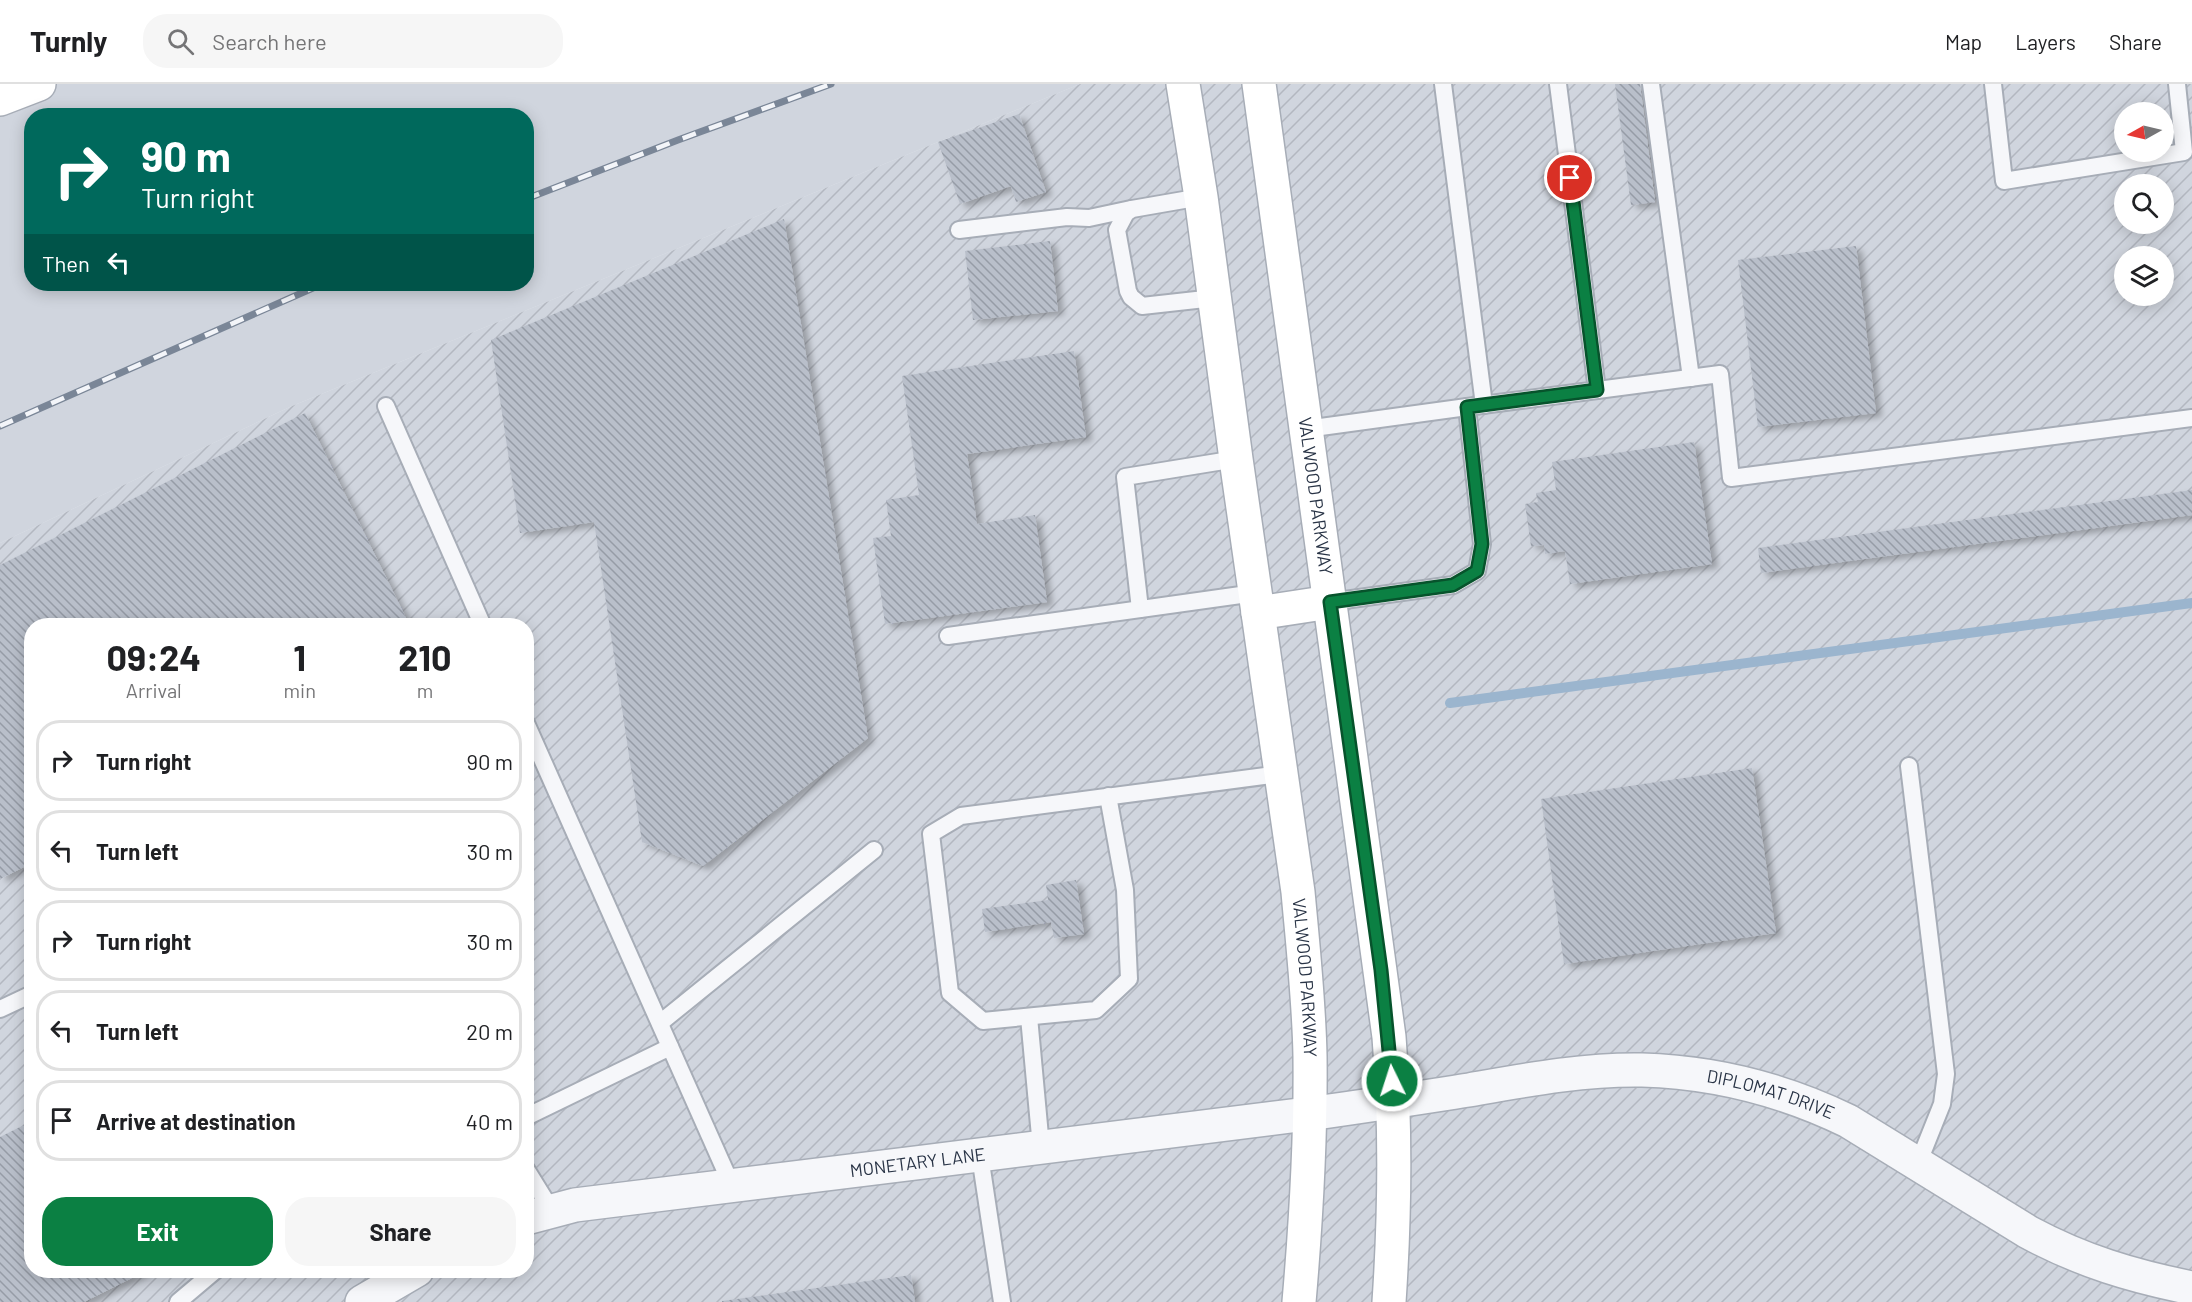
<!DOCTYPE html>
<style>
body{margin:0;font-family:Barlow,sans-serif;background:#f6f6f6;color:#202124;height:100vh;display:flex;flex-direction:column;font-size:22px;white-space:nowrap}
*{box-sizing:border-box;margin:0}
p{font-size:20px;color:#757577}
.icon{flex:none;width:33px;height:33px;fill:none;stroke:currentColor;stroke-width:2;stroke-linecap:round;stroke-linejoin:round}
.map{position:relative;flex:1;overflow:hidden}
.drawer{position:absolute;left:24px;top:534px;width:510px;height:660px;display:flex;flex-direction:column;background:#fff;border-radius:24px;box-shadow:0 3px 15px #0003}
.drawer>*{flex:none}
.guide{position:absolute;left:24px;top:24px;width:510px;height:183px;border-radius:24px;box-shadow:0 3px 15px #0003;background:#00695c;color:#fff;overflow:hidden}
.needle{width:39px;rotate:262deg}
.tools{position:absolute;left:2114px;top:18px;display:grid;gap:12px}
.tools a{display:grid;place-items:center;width:60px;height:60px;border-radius:50%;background:#fff;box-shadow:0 3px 15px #0003;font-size:30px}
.pin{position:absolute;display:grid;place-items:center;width:51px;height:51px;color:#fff;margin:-26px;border:3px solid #fff;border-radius:50%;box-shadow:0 2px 6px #0007}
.me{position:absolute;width:66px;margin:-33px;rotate:356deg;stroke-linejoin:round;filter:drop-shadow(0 0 4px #0008)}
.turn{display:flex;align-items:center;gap:21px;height:126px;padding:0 18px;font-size:27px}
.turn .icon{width:78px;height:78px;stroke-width:2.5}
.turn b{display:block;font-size:42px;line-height:51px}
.then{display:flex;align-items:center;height:57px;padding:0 18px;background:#0003;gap:12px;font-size:22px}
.eta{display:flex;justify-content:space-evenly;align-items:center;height:102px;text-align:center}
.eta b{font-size:36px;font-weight:700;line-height:42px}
.action{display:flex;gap:12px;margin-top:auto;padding:12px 18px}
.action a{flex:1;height:69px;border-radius:24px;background:#0b8043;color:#fff;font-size:24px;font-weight:700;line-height:69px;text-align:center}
.action a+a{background:#f6f6f6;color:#202124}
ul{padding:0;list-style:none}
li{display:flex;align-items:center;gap:18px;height:81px;margin:0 12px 9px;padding:0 6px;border:3px solid #e0e0e0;border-radius:24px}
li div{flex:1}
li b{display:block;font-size:22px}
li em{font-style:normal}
header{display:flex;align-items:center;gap:36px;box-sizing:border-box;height:84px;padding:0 30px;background:#fff;border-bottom:2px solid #e0e0e0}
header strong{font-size:28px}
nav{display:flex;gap:33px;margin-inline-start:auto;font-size:21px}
.search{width:420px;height:54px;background:#f6f6f6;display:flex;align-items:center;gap:15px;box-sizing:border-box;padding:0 21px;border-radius:24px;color:#757577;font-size:22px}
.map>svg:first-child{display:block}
</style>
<header>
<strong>Turnly</strong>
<div class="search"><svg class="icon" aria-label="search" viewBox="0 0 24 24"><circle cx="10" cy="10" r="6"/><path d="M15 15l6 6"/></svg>Search here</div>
<nav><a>Map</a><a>Layers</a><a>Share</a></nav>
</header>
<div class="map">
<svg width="2192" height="1218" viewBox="0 0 2192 1218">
<defs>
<pattern id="industrial-furrows" width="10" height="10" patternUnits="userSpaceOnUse" patternTransform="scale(1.5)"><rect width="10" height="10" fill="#d0d5de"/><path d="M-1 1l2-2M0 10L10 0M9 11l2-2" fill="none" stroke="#b3b7c0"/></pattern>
<pattern id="building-back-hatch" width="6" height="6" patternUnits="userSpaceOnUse" patternTransform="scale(1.5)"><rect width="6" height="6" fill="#b9bfca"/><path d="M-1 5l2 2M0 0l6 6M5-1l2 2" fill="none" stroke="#969ca6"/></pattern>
<filter id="shadow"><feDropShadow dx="6" dy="4" stdDeviation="3" flood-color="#0004"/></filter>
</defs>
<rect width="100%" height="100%" fill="#e2e6ec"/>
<path fill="#d0d5de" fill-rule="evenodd" d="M0,0H1080L292,322L0,459ZM32,32H526V200H32Z"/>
<path fill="url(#industrial-furrows)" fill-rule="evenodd" d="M1080,0H2192V1218H0V459L292,322ZM2124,28H2163V68H2124ZM2124,100H2163V140H2124ZM2124,172H2163V212H2124ZM32,542H526V1186H32Z"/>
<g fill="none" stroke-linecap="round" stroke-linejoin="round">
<polyline stroke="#9bb5ce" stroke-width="10" points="1450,619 2192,519"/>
</g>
<g fill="url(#building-back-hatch)" filter="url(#shadow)">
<polygon points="1615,0 1640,0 1655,118 1631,121"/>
<polygon points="1019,30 1046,108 1016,118 1011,102 960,120 938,58"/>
<polygon points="784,135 868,654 703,782 642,758 594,438 520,449 491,256"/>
<polygon points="1050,157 1058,227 973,236 965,167"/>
<polygon points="1856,162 1876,329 1758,343 1738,176"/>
<polygon points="1074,267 1086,353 967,370 977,440 1035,431 1047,518 885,540 873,454 891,452 886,416 919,411 902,292"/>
<polygon points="305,329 410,542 32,542 32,779 0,795 0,481"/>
<polygon points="1694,358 1712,480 1570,500 1565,467 1545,470 1544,461 1531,462 1525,420 1538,418 1536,409 1556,406 1552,378"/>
<polygon points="2192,406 2192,431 1761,489 1758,464"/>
<polygon points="1752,684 1776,849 1564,880 1541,715"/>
<polygon points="1076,796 1084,850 1054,854 1051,838 985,848 982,825 1048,816 1046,801"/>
<polygon points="32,1037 32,1186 148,1186 84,1218 0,1218 0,1053"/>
<polygon points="911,1191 915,1218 722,1218 722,1217"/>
</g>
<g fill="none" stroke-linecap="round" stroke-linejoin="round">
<g stroke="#a7adb7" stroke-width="20">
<g id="service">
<polyline points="1443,0 1484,321"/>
<polyline points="1558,0 1597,306"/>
<polyline points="1651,0 1691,294"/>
<polyline points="1993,0 2004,97 2184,68 2177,0"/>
<polyline points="1201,113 1132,125 1126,129 1117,146 1128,207 1131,213 1142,222 1214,214"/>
<polyline points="959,146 1067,133 1089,134 1131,125"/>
<polyline points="386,322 483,542"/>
<polyline points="1306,345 1467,323"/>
<polyline points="1330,518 1453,501 1477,487 1482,460 1467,323 1720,290 1731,394 2192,334"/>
<polyline points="1140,525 1125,393 1236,375"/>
<polyline points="948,552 1255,509"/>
<polyline points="526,639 732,1102"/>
<polyline points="1909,682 1946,990 1942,1020 1918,1080"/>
<polyline points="1108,712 1125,806 1129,895 1096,926 983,937 950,909 931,750 961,732 1280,690"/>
<polyline points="0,925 32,910"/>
<polyline points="1029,933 1041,1063"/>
<polyline points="660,939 874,766"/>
<polyline points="526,1033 670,963"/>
<polyline points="980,1072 1002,1218"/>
<polyline points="526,1085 552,1127"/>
<polyline points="178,1218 216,1186"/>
</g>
</g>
<g stroke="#a7adb7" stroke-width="36">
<g id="minor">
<path id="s1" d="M526,1134L575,1121C822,1091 1068,1060 1315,1029C1366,1022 1417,1014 1469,1006C1526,996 1584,985 1642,986C1714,988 1784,1006 1848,1037L2028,1148C2082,1177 2132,1192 2192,1204"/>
<polyline points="362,1218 417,1186"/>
</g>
</g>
<g stroke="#a7adb7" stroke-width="36">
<g id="secondary">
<path id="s2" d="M1183,0L1201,113L1236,375L1298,808C1303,863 1309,917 1310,972C1311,1054 1306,1137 1299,1218"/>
<path id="s3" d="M1259,0L1389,953C1396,1042 1395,1129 1389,1218"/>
<polyline points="0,15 39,0"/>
<polyline points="1258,529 1330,518"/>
</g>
</g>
<use href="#service" stroke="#f6f7fa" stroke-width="16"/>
<use href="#minor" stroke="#f6f7fa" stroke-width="33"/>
<use href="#secondary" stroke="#fff" stroke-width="33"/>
<g stroke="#7a8697" stroke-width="7">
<g id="rail">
<polyline points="526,115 678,56 831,0"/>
<polyline points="0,342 322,200"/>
</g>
</g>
<use href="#rail" stroke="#f3f5f9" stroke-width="4.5" stroke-dasharray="14" stroke-linecap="butt"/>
</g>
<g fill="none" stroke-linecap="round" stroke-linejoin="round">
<g stroke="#07532c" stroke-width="15">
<polyline id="route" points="1392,997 1381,886 1330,518 1453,501 1477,487 1482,460 1467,323 1597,306 1570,94"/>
</g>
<use href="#route" stroke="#0b8043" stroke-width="10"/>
</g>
<g text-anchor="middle" stroke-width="6" stroke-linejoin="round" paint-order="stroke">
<g font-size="18" fill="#293446" stroke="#f3f5f9">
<text dy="6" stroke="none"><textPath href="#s3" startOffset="416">VALWOOD PARKWAY</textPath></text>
<text dy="6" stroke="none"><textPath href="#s2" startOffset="902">VALWOOD PARKWAY</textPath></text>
<text dy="6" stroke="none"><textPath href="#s1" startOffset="1258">DIPLOMAT DRIVE</textPath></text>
<text dy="6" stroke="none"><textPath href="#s1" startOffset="396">MONETARY LANE</textPath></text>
</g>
</g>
</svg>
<div class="tools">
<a><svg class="needle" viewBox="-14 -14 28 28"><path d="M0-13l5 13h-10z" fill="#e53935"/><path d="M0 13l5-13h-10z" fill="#757577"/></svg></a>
<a><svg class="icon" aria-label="search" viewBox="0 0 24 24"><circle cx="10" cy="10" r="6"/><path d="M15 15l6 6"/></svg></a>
<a><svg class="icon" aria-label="layers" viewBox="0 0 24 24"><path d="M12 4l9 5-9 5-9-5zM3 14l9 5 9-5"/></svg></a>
</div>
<div class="pin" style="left:1570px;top:94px;background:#d93025"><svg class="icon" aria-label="arrive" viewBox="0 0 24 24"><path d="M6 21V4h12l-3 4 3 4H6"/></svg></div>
<svg class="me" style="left:1392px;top:997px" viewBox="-20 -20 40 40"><circle r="17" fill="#0b8043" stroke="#fff" stroke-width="3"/><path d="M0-11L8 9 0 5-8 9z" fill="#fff"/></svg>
<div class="guide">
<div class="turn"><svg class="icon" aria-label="right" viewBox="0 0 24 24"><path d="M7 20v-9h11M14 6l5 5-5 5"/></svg><div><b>90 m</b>Turn right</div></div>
<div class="then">Then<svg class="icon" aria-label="left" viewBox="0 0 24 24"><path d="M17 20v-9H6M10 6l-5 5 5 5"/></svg></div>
</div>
<section class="drawer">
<div class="eta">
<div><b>09:24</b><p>Arrival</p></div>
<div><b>1</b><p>min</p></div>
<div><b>210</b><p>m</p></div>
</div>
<ul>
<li><svg class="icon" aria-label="right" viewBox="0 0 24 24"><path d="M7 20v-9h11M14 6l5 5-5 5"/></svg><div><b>Turn right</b></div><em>90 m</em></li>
<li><svg class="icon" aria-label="left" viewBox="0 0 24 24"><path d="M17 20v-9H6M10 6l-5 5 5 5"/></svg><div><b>Turn left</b></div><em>30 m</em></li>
<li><svg class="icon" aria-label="right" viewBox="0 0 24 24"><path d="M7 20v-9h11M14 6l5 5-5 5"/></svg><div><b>Turn right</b></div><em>30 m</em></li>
<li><svg class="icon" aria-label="left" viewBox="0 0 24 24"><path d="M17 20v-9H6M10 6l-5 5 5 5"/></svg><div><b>Turn left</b></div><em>20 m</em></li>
<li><svg class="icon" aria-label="arrive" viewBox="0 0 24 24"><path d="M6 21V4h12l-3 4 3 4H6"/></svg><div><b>Arrive at destination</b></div><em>40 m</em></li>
</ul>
<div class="action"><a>Exit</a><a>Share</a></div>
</section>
</div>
